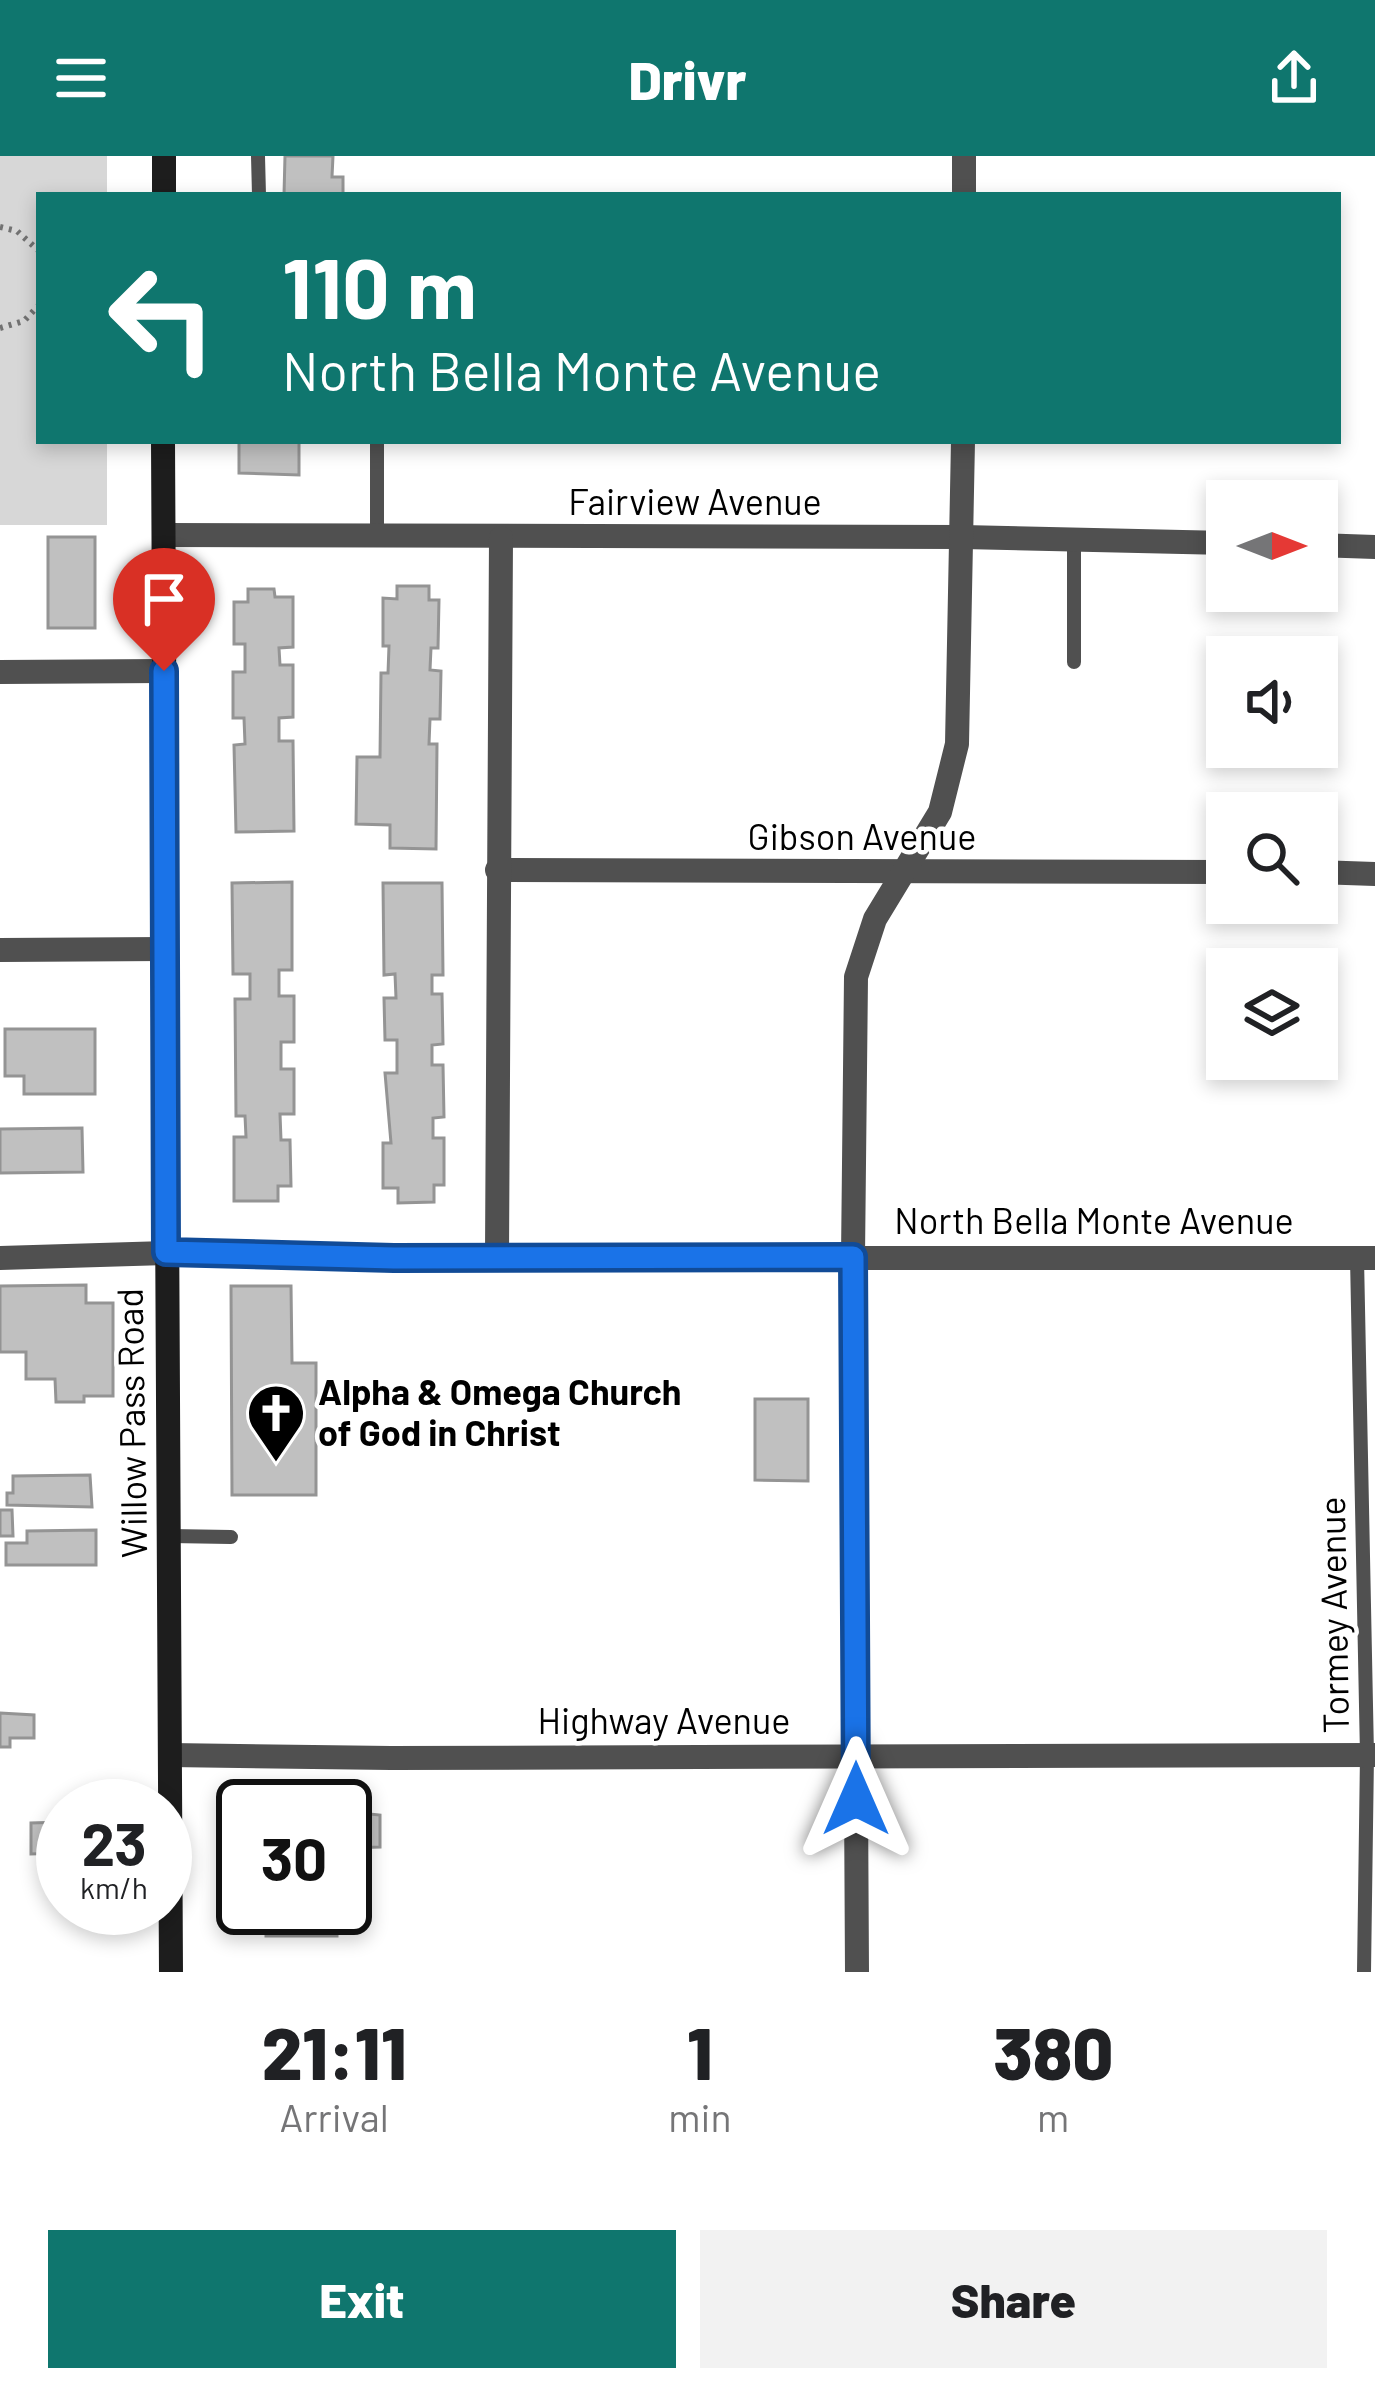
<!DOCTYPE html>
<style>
body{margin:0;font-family:Barlow,sans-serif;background:#f2f2f2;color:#202124;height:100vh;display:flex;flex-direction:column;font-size:45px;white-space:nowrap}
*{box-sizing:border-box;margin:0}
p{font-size:39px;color:#757577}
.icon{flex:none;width:66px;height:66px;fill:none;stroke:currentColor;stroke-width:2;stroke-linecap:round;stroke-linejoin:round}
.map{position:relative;height:1816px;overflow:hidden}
.sheet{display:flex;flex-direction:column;background:#fff;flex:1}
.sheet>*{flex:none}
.banner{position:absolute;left:36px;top:36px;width:1305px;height:252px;border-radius:0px;box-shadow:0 6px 18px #0003;background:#0f766e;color:#fff;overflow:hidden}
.needle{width:78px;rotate:90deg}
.tools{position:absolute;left:1206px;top:324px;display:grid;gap:24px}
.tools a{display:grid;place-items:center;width:132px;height:132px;border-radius:0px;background:#fff;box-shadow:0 6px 18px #0003;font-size:60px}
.speed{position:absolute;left:36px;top:1623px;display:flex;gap:24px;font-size:60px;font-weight:700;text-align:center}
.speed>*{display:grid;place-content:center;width:156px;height:156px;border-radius:50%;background:#fff;box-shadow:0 6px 18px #0003;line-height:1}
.speed small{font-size:30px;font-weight:400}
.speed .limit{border:6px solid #111;border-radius:18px;background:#fff;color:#111}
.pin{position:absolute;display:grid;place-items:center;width:102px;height:102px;color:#fff;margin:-123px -51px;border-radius:50% 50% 50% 0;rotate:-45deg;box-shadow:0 0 12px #0007}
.pin .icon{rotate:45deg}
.me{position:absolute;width:132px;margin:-66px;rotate:0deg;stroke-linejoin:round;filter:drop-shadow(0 0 9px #0008)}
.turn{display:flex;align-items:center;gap:42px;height:252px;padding:0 48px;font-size:54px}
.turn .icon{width:156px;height:156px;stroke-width:2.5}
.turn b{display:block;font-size:84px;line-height:102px}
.eta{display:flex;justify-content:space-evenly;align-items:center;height:204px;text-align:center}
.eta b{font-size:72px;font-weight:800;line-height:84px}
.button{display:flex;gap:24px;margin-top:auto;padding:24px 48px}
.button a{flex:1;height:138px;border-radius:0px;background:#0f766e;color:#fff;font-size:48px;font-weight:800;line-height:138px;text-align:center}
.button a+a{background:#f2f2f2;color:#202124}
header{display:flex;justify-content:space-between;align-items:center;height:156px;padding:0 48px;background:#0f766e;color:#fff;font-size:54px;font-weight:800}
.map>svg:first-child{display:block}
</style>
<header><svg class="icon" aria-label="menu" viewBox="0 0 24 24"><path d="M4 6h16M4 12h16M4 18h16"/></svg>Drivr<svg class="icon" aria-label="share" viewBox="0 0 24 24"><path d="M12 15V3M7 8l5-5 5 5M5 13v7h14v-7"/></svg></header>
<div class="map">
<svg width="1375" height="1816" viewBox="0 0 1375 1816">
<rect width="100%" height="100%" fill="#fff"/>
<polygon fill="#d7d7d7" points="0,0 107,0 107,39 39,39 39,285 107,285 107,369 0,369"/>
<g fill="#c0c0c0" stroke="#949494" stroke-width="3">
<polygon points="285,0 333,0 332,21 343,21 343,39 284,39"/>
<polygon points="239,285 299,285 299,319 239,317"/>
<rect x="48" y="381" width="47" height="91"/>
<polygon points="397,430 429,430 429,444 439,444 438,492 431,492 430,514 441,515 440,563 430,563 429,588 437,588 436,693 390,692 390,669 356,668 357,601 380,601 381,517 388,517 389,490 383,490 383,442 397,443"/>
<polygon points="248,433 274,433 275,441 293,441 293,491 279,492 280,509 293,509 293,561 279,562 279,585 293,585 294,675 236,676 234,589 245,588 244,562 233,562 233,516 245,516 245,488 234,488 234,446 248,446"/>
<polygon points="292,726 292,814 279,814 279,840 294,840 294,886 281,886 281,913 294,913 294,958 280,958 281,984 290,984 291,1030 278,1030 278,1045 234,1045 234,981 246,981 245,960 236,960 235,843 250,843 250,818 233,818 232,727"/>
<polygon points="383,727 442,727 443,819 432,819 432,838 442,838 443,888 432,889 432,909 443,909 444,961 433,962 433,982 444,982 444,1029 434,1029 434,1046 398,1047 398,1032 383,1032 383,987 391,987 385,917 397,917 397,884 385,884 384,842 396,842 395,818 384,819"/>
<polygon points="5,873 95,873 95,938 24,938 24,920 5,920"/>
<polygon points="82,972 83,1016 0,1017 0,973"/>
<polygon points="86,1129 86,1147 113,1147 113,1240 84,1240 84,1246 56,1246 55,1223 26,1223 26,1196 0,1196 0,1130"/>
<polygon points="231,1130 291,1130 292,1207 316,1207 316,1339 232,1339"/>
<polygon points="755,1243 808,1243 808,1325 755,1324"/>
<polygon points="90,1319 92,1351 7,1349 7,1337 13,1337 13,1320"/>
<polygon points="0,1354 12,1354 13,1380 0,1380"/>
<polygon points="96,1374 96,1409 6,1409 6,1387 27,1387 27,1375"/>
<polygon points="0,1557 34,1559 34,1582 10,1582 10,1591 0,1591"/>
<polygon points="274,1645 319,1645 324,1650 274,1650"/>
<polygon points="345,1651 349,1651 350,1656 380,1659 380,1691 345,1692"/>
<polygon points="63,1666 63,1697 31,1698 31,1667"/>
<rect x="266" y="1752" width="71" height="28"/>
</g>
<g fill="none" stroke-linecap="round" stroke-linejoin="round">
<g stroke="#727272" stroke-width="6" stroke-dasharray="3 6" stroke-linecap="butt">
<polyline points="0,71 17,75 39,95"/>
<polyline points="0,172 24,165 39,149"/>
</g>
<g stroke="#505050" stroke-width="14">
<polyline points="258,0 259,39"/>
<polyline points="377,285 377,378"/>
<polyline points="1074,384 1074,506"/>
<polyline points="1357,1102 1367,1599 1364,1816"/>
<polyline points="170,1380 231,1381"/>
</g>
<g stroke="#505050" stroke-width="24">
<polyline points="964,0 964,39"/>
<polyline points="164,379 963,381 1227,387"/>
<polyline points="1317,389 1375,391"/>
<polyline points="0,516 164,515"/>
<polyline points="497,714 1227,716"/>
<polyline points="1317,716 1375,718"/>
<polyline points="0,794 165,793"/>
<polyline points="497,1099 501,382"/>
<polyline points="0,1102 166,1097 394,1102 1375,1102"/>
<polyline points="170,1599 391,1602 1375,1599"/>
<polyline points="857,1816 853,1101 856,821 875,763 940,656 957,588 963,285"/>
</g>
<g stroke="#1d1d1d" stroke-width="24">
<polyline points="164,39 164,0"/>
<polyline points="163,285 171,1816"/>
</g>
</g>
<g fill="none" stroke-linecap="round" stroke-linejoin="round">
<g stroke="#114b97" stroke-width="30">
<polyline id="route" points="164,515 166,1096 394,1102 853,1101 856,1643"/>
</g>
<use href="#route" stroke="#1a73e8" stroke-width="21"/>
</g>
<defs>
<g id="church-pin" transform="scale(3)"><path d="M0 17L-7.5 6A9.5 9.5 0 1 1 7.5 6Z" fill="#000" stroke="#fff"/><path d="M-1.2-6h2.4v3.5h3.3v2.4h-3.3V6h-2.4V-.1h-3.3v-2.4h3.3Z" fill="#fff"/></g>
</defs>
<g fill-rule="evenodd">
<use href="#church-pin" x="276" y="1257"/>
</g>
<g text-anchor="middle" stroke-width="9" stroke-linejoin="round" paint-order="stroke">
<g font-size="36" fill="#000" stroke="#fff">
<text x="695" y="359">Fairview Avenue</text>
<text x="862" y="694">Gibson Avenue</text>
<text x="1094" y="1078">North Bella Monte Avenue</text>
<text transform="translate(132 1267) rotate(-91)" y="13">Willow Pass Road</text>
<text transform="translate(1334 1459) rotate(-91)" y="13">Tormey Avenue</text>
<text x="664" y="1578">Highway Avenue</text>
</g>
<g font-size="36" font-weight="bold" fill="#000" stroke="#fff" text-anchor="start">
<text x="318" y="1249">Alpha &amp; Omega Church<tspan x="318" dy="41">of God in Christ</tspan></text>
</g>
</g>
</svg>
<div class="tools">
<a><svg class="needle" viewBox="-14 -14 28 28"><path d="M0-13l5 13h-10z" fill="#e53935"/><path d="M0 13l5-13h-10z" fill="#757577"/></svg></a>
<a><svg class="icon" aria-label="sound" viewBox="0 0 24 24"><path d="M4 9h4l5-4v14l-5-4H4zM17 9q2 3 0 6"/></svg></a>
<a><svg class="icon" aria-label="search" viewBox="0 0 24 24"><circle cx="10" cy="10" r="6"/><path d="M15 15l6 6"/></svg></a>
<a><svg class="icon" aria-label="layers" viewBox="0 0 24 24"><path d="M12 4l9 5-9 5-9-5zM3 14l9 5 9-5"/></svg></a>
</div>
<div class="speed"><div>23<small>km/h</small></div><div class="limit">30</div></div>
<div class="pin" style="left:164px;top:515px;background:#d93025"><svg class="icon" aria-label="arrive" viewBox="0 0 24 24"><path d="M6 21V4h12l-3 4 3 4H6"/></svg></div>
<svg class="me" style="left:856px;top:1643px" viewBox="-20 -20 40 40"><path d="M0-17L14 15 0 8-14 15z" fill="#1a73e8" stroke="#fff" stroke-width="4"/></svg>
<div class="banner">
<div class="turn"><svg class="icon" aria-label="left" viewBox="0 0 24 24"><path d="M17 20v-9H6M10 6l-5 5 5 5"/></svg><div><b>110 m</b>North Bella Monte Avenue</div></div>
</div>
</div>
<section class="sheet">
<div class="eta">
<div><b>21:11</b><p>Arrival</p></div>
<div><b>1</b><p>min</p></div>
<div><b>380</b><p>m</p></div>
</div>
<div class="button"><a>Exit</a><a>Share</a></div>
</section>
